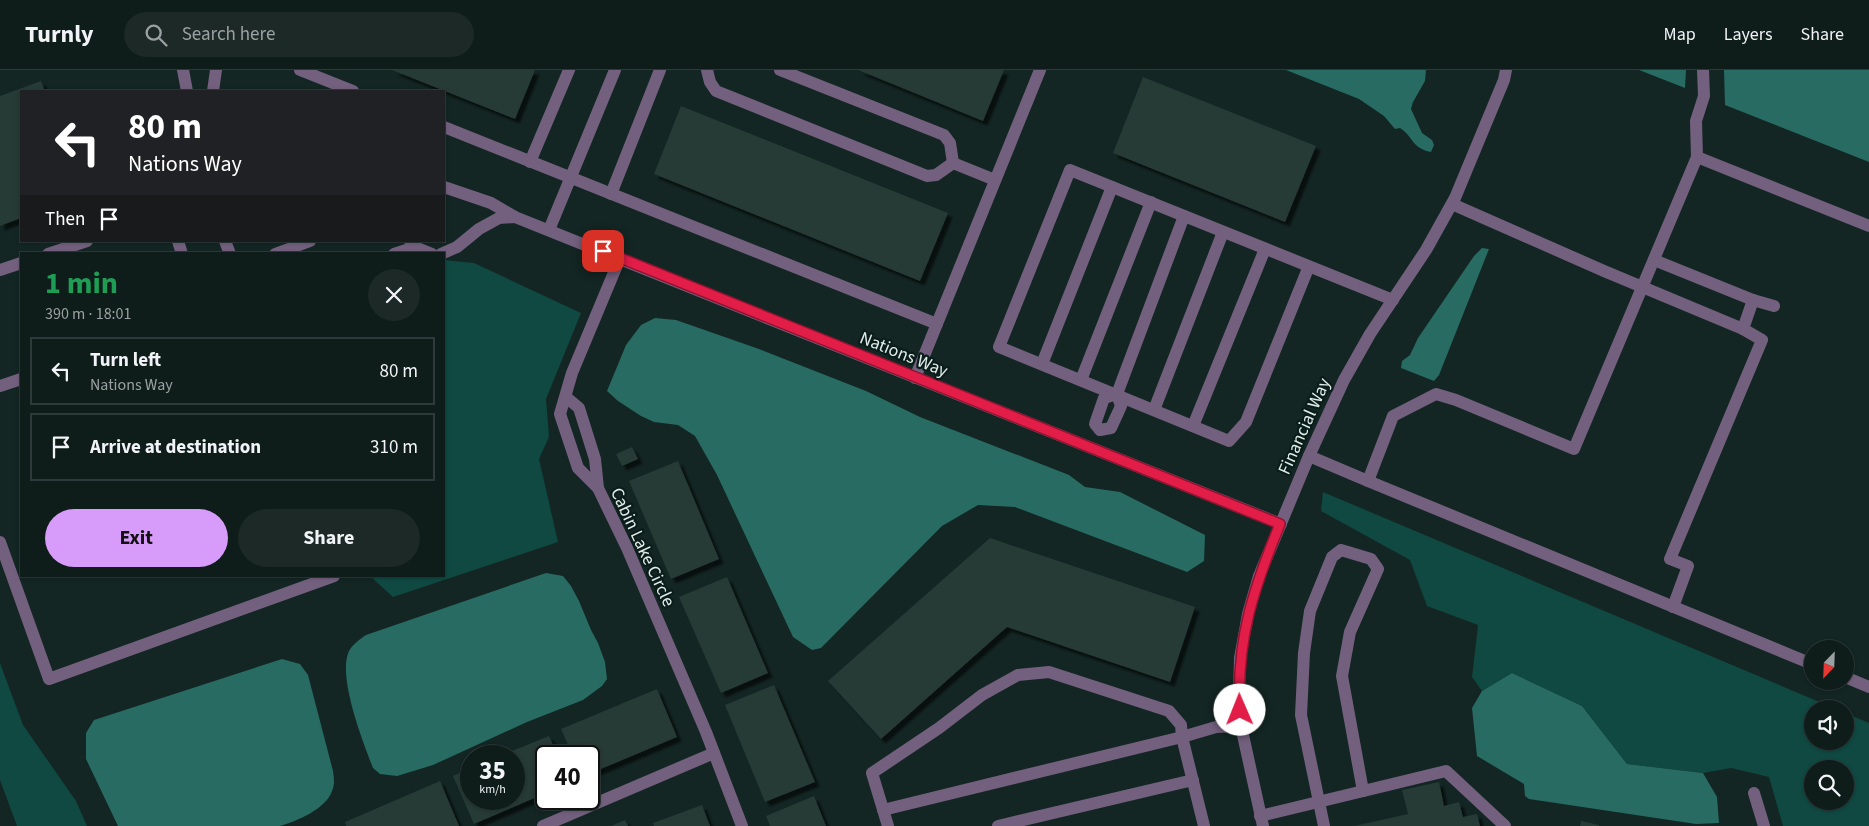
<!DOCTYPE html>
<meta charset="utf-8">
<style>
body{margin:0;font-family:"Source Sans 3",sans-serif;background:#1c2927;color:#f1f3f6;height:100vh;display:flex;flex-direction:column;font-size:19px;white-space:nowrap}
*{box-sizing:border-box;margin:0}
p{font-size:16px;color:#9ba1a2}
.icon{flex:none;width:28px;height:28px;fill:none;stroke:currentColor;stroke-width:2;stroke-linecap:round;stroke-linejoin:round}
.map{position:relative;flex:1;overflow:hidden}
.side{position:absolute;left:20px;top:182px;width:425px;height:325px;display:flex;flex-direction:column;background:#0e1c1a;border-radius:0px;box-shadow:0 1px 4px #0004,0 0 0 1px #2e3a39}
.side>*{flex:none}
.hud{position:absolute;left:20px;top:20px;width:425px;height:152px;border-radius:0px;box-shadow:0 1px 4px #0004,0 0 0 1px #2e3a39;background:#202124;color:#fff;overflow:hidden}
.needle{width:32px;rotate:203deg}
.buttons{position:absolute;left:1804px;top:570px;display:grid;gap:10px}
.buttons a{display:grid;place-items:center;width:50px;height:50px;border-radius:50%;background:#0e1c1a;box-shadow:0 1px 4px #0004,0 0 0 1px #2e3a39;font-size:25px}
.speed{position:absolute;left:460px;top:675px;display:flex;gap:10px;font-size:25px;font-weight:700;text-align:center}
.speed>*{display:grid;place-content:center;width:65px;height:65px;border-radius:50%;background:#0e1c1a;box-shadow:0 1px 4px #0004,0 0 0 1px #2e3a39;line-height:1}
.speed small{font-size:12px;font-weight:400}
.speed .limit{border:2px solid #111;border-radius:8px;background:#fff;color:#111}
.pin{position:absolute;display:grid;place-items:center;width:42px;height:42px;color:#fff;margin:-21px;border-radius:10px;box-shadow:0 2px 8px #0006}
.me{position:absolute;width:55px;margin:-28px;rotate:359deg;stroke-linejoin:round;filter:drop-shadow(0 0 4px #0008)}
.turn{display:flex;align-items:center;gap:18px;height:105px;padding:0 25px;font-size:22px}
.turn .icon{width:65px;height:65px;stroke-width:2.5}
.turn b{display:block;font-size:35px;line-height:42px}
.then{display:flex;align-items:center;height:48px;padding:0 25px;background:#0003;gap:10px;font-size:19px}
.round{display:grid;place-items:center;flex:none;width:52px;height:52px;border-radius:26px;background:#1c2927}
.summary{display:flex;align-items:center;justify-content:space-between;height:85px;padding:0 25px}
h1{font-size:30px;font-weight:700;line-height:38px;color:#1e9e55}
.action{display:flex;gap:10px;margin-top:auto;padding:10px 25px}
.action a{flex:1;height:58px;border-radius:30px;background:#d79bf9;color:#111;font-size:20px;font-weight:700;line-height:58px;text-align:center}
.action a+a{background:#1c2927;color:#f1f3f6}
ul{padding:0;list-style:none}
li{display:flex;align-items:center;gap:15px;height:68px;margin:0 10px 8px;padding:0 15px;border:2px solid #2e3a39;border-radius:0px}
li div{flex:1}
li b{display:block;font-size:19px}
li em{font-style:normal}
header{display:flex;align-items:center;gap:30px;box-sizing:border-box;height:70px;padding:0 25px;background:#0e1c1a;border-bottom:1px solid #2e3a39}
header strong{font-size:24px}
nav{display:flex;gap:28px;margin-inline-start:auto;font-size:18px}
.search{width:350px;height:45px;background:#1c2927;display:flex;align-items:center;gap:12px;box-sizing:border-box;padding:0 18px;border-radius:28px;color:#9ba1a2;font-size:19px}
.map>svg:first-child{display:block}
</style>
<header>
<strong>Turnly</strong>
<div class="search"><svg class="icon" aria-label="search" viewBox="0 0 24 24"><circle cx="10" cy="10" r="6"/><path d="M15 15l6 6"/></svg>Search here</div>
<nav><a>Map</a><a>Layers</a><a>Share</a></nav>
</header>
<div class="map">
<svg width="1869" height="756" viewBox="0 0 1869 756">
<defs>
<filter id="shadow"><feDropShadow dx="4.5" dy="4.5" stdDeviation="1" flood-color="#0009"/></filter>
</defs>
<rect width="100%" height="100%" fill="#132623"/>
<g fill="#104842" fill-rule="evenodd">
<polygon points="444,190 474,193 581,243 546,329 549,367 539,389 558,472 393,527 370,506 444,506"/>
<path d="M1323,422L1836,639H1812V671H1845V643L1869,653V756H1783L1769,707L1731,698L1703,703L1627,694L1582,636L1512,603L1482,621L1472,607L1478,555L1427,536L1410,490L1321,441ZM1812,699H1845V731H1812Z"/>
<polygon points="0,593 23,655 76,731 87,756 17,756 0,710"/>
</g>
<g fill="#276b62">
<path d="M1286,0H1426L1425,11L1413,32L1411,39L1422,63L1432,70L1434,75L1431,82C1411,78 1414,67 1400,58L1395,59L1384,46L1359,29Z"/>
<polygon points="1639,0 1686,0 1685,18"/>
<polygon points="1724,0 1869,0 1869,92 1725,35"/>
<polygon points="1482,178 1489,179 1439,305 1434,311 1401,298 1402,291 1410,285 1418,268 1474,186"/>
<polygon points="655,248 676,250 759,279 866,321 920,347 1069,405 1085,417 1120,422 1205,465 1204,491 1187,502 1015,437 978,435 942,456 821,578 812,580 793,567 717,405 695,366 678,355 654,352 641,346 618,331 607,321 626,275 641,255"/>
<path d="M546,503L563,506L571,516L579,531L591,560L598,573L605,592L607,609L602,616L583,630L527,652L433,695L397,706L380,704L373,698C363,672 337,606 349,581C353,574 360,569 366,565Z"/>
<path d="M282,589L300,594L308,605L333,701C334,708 335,714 332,721C326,739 297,751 280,756H118L86,689V663L94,650Z"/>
<polygon points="1512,603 1582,636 1627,694 1703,703 1717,727 1719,753 1696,754 1529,729 1525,726 1524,714 1477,686 1472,638 1482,621"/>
</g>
<g fill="#263a36" filter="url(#shadow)">
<polygon points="392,0 535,0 515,49"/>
<polygon points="858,0 1004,0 983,51"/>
<polygon points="1143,7 1316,76 1285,152 1113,83"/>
<polygon points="41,11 45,21 21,21 21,148 0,156 0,26"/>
<polygon points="681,36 948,143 920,211 654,104"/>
<polygon points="632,377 638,389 622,396 616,384"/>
<polygon points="678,391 719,489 671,509 629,411"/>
<polygon points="990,468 1195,537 1170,612 1007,557 881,669 828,611"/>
<polygon points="727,507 768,603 721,623 679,527"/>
<polygon points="774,615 815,712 765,732 725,635"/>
<polygon points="657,619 677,667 589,704 589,686 573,686 561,659"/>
<polygon points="549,666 558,686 546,686 546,723 474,754 453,706 471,698 471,729 514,729 514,686 500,686"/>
<polygon points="440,711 459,756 346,756 345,752"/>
<polygon points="1439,712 1444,736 1459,732 1463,747 1477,744 1480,756 1354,756 1408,744 1402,720"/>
<polygon points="814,726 826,756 770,756 766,746"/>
<polygon points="702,735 710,756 654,756 653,753"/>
<polygon points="625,750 628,756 611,756"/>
<polygon points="1581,751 1599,755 1599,756 1580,756"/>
</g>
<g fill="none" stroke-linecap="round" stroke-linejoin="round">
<g stroke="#73607e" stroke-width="12">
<polyline points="183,0 187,21"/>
<polyline points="300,0 353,21"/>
<polyline points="707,0 710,12 716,21 927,106 936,105 953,93"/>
<polyline points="780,0 944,65 950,73 953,93"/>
<polyline points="1703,0 1704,26 1696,51 1697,87 1574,379 1456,330 1436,324 1393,346 1368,411 1812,594"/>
<polyline points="213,21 216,0"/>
<polyline points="444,57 937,254"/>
<polyline points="1697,87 1869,156"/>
<polyline points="530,92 569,0"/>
<polyline points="953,93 995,110"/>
<polyline points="444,117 491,133 515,147 1281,454"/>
<polyline points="611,124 660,0"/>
<polyline points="1452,134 1604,201 1743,259"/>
<polyline points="549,160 615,0"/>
<polyline points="178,171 182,184"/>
<polyline points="225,171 230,184"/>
<polyline points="410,171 415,177 432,184"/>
<polyline points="48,184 87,171"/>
<polyline points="275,184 310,171"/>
<polyline points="394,184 415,177"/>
<polyline points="441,184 457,177 479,159 499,148 515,147"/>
<polyline points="620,188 572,303 560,344 578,398 598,418 627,478 706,662 742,756"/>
<polyline points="1654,190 1753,230 1774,236"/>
<path d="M1309,196L1246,352L1229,371L999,277L1070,100C1178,143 1286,186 1393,230"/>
<polyline points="0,200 21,193"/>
<polyline points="1042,294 1112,117"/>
<polyline points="915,308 1040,0"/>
<polyline points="1081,310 1151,132"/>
<polyline points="0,316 21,309"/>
<polyline points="566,327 579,338 595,389 598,418"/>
<polyline points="1154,340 1223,162"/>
<polyline points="1193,356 1265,179"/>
<polyline points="1100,360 1111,358 1121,336 1117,324 1184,146"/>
<polyline points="1100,360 1095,354 1104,328 1117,324"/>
<polyline points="1309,386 1368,411"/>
<polyline points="0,472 49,609 334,506"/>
<polyline points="1673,537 1688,496 1670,489 1762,270 1743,259 1753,230"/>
<polyline points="1845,607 1869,617"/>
<polyline points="1754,723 1764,756"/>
<polyline points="883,740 1182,667 1216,657 1241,656"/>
<polyline points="1260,746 1446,701 1505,756"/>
<polyline points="543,756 714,683"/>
<polyline points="888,756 872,703 939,658 982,625 1018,605 1049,602 1169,641 1181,655 1182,667 1204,756"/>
<polyline points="998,756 1193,710"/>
<polyline points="1263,756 1241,656 1239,625 1240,588 1248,544 1259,506 1309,386 1344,310 1370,264 1426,180 1455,128 1504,10 1506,0"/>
<polyline points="1324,756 1301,645 1304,583 1310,541 1332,487 1341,480 1371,489 1378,499 1350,562 1342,606 1363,721"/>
</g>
</g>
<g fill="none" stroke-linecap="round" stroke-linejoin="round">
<g stroke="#92132f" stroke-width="12">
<path id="route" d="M603,181L1280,454C1254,517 1236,570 1240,640"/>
</g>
<use href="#route" stroke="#e11d48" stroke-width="9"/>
</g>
<g text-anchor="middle" stroke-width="4.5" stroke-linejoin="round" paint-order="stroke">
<g font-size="18" fill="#e0ece9" stroke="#0a1d1a">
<text transform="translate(904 284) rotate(22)" y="6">Nations Way</text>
<text transform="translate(1304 356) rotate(-66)" y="6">Financial Way</text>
<text transform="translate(643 477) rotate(65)" y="6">Cabin Lake Circle</text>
</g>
</g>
</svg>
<div class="buttons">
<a><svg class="needle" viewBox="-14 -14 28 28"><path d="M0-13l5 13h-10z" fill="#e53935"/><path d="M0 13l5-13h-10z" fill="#9ba1a2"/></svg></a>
<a><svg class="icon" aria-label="sound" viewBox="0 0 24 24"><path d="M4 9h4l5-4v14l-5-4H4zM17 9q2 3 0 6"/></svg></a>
<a><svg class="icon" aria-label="search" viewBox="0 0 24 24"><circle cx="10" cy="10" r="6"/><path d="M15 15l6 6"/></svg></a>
</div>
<div class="speed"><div>35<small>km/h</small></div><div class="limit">40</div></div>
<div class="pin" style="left:603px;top:181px;background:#d93025"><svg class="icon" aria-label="arrive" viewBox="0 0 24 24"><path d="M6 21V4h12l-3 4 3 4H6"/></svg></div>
<svg class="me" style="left:1240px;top:640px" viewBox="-20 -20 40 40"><circle r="19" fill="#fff"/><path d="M0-13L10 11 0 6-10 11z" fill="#e11d48"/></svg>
<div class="hud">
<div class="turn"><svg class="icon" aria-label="left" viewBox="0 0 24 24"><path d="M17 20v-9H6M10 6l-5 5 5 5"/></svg><div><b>80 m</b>Nations Way</div></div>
<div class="then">Then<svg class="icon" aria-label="arrive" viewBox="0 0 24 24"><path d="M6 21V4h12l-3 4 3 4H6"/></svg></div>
</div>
<section class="side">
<div class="summary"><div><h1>1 min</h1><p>390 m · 18:01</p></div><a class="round"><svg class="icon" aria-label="close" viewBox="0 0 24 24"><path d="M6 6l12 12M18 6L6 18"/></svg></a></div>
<ul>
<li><svg class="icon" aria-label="left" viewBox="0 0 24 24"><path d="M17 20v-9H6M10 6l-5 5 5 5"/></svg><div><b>Turn left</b><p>Nations Way</p></div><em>80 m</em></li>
<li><svg class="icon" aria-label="arrive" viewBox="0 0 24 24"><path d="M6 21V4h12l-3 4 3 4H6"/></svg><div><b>Arrive at destination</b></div><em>310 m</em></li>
</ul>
<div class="action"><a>Exit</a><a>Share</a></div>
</section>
</div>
